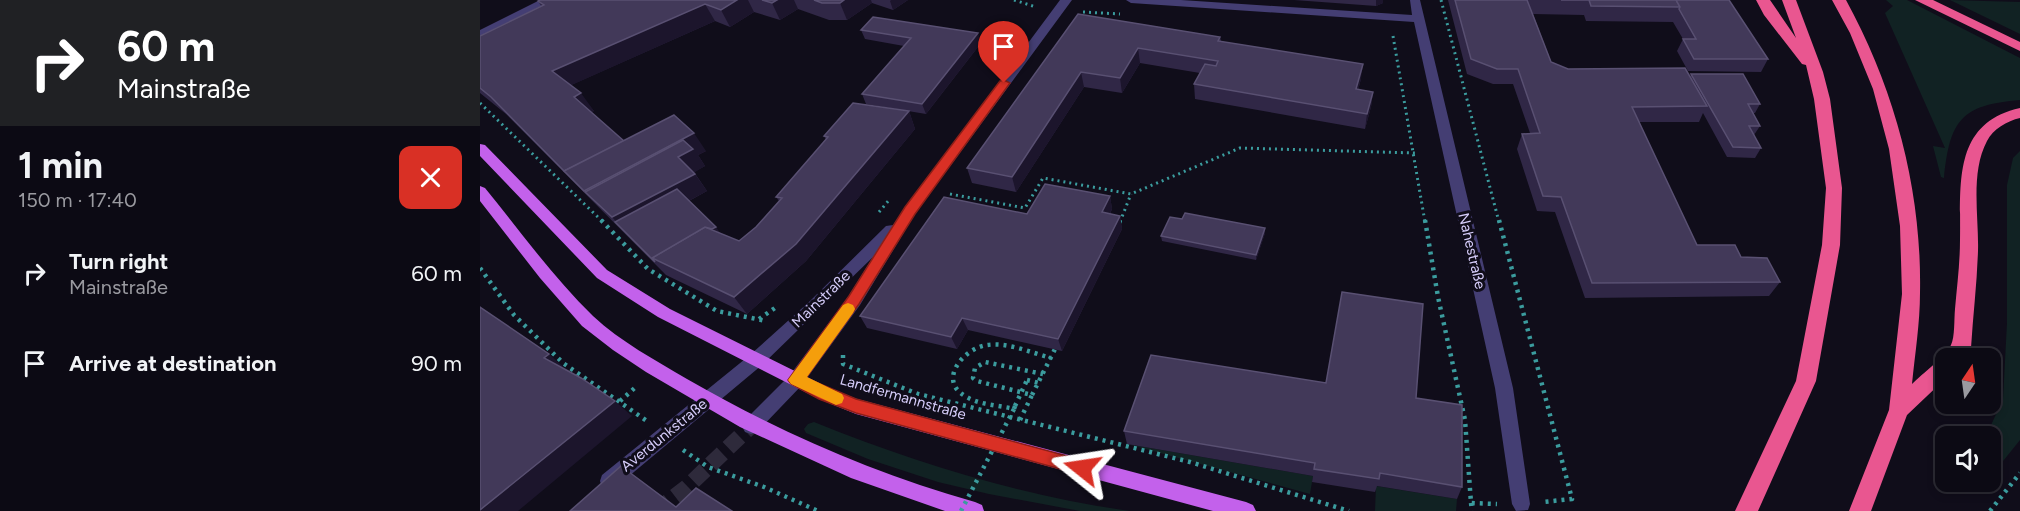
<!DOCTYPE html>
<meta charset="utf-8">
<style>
body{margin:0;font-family:Figtree,sans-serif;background:#15131d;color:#f1f3f6;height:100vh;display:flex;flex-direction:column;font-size:22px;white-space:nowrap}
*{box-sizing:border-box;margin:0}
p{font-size:20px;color:#9a9aa0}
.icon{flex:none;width:33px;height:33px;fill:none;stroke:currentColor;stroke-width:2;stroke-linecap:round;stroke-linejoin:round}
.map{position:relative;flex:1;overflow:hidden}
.panel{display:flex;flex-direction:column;background:#0c0a14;width:480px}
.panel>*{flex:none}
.guide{background:#202124;color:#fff;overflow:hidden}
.needle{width:39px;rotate:13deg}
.controls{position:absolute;left:1455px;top:348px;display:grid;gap:12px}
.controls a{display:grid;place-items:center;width:66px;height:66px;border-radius:12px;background:#0c0a14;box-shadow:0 3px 9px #0003,0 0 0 2px #2c2b34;font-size:30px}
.pin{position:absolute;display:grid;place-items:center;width:51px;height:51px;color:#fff;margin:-62px -26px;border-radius:50% 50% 50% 0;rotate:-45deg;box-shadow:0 0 6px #0007}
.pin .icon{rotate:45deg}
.me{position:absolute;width:66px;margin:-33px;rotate:285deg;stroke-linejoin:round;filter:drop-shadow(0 0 4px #0008)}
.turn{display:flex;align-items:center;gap:21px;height:126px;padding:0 18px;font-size:27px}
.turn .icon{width:78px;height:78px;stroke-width:2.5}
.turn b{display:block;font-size:42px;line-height:51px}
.round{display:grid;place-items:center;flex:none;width:63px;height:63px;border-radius:12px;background:#15131d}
.headline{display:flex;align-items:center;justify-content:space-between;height:102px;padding:0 18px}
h1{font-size:36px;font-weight:700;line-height:45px}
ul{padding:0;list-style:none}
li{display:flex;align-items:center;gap:18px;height:90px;padding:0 18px}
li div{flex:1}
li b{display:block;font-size:22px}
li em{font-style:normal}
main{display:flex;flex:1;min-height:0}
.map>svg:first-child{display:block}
</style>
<main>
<section class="panel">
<div class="guide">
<div class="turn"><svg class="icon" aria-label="right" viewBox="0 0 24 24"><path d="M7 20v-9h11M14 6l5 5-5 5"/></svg><div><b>60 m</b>Mainstraße</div></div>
</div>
<div class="headline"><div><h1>1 min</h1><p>150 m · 17:40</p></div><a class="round" style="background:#d93025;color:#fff"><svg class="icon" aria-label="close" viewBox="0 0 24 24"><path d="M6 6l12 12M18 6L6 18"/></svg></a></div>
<ul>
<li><svg class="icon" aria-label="right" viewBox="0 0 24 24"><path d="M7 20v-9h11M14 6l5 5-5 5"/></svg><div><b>Turn right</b><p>Mainstraße</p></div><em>60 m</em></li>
<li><svg class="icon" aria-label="arrive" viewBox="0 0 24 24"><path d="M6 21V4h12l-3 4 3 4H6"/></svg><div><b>Arrive at destination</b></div><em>90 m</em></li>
</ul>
</section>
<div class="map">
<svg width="1540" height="511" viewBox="0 0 1540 511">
<rect width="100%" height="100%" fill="#100d1a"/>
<g fill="#112223">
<path d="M1406,0H1427L1540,58V100C1481,105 1470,120 1464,178L1461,177L1453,146L1465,148L1405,13L1413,6Z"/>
<polygon points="1470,0 1540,2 1540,34"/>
<polygon points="1540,151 1540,440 1511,476 1510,436 1506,436 1523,399 1527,323 1527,185 1533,158"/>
<path d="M334,422C436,463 541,496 650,511H600L509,494L458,482L388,459L326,433L324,429L328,424Z"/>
<polygon points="647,444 833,476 830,494"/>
<polygon points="896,486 977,499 976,511 895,511"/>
</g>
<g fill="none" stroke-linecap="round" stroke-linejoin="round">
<polyline stroke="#2e2a3b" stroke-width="16" stroke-dasharray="16 8" stroke-linecap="butt" points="176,511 207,487 271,426"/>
<g stroke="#3b9c9e" stroke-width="3" stroke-dasharray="2 4" stroke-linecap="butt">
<polyline points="534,0 556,7"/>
<polyline points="961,0 1019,222"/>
<polyline points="603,12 640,14"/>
<polyline points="913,36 945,222"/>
<polyline points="0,103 123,222"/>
<polyline points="470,194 545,208 563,178 651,194 760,148 935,153"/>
<polyline points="399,212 410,199"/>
<polyline points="640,222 651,194"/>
</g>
<g stroke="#3b9c9e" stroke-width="4.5" stroke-dasharray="3 5" stroke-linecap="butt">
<polyline points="121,220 168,269 237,311 286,321"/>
<polyline points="945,220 958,297 985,420 991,503 1017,504"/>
<polyline points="1019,220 1092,499 1063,502"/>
<polyline points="639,223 640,220"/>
<polyline points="0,268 34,315 83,363 167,421"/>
<polyline points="279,319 295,308"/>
<polyline points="363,355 363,364 438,394 710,462 869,511"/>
<polyline points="547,380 559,383"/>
<polyline points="552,395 576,347"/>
<polyline points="140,401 157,386"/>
<path d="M535,406L534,409C518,405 499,405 485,396C457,380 484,348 507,345C528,342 552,353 571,358"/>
<polyline points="540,420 552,395 497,381 493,378 495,368 505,362 563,374"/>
<polyline points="203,450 228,467 284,487 338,511"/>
<polyline points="991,503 992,511"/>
<polyline points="1510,511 1540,473"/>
</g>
<g fill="#443e73" fill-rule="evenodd">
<polygon points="60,0 74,0 0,37 0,30"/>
<polygon points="580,0 592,0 435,214 380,305 322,385 277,432 271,434 265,432 262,426 265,420 310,375 368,297 393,257 282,365 136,487 129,490 122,487 120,481 122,475 270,355 330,301 406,226 413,225"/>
<polygon points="646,0 701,0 932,15 930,0 940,0 1033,388 1050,504 1048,510 1036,511 1032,504 1015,388 934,22 651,3"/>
</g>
<g fill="#c361eb" fill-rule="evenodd">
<polygon points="0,144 5,145 127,270 190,309 351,389 377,399 766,502 773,505 776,511 733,511 376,414 339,399 178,317 117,278 0,156"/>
<path d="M0,186L5,188C40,231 73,277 113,316C141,342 175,360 207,379C299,432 393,473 495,502L502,505L504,511H465L371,478L260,427L166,372L133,350L102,326L60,278L0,201Z"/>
</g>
<g fill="#e95690" fill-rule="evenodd">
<polygon points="1276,0 1290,0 1316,38 1302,0 1316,0 1343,72 1350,99 1362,188 1360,245 1336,381 1278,511 1255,511 1316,381 1342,245 1346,188 1334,99 1326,65 1322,64 1284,15"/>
<path d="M1352,0H1366C1415,90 1442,190 1440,293C1440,323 1435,354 1432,384C1443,373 1464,358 1471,345C1475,337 1474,319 1475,309C1477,286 1480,263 1480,240C1481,185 1472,123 1540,108V118C1527,121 1513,129 1507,141C1490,173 1499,217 1498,251C1497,283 1493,316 1491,348L1483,358H1466V378L1427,415L1391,511H1369L1409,410L1422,294L1420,226L1409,149L1393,89L1370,33Z"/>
<polygon points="1435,0 1453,0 1540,42 1540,51"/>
</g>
<g stroke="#3b9c9e" stroke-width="4.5" stroke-dasharray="3 5" stroke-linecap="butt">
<polyline points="535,406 547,380"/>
<polyline points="481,511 534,409"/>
</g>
</g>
<g fill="#302746">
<polygon points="60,0 428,0 413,10 392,3 367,20 349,20 318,9 300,20 274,12 250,27 235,21 91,85 114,111 111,112 144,141 226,151 218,155 225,166 214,172 227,191 209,201 240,233 259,241 276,227 299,201 296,197 346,140 344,136 429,111 435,129 326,261 267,314 186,275 26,114 0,93 0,36 61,6 58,1"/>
<polygon points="814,0 903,0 903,3 896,6"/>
<polygon points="968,0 1249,0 1288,59 1281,72 1208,71 1197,51 1203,39 1193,22 1106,21 1104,15 1053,14 1071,62 1088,69 1210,77 1211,74 1280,104 1275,113 1273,113 1280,126 1274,135 1281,148 1275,158 1247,157 1223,113 1219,122 1159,122 1217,245 1261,257 1300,282 1289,296 1105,298 1075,212 1057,211 1037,149 1042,134 1050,133 1033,84 1013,84 987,74"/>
<polygon points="598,14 740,37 741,41 881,79 878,90 893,92 891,107 885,129 715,99 714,84 720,73 660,63 642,93 604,87 536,192 492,183 487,168"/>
<polygon points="381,30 501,43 446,114 386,104 382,94 424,46 385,39"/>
<polygon points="630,196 632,209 630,214 640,216 642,229 582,351 488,330 477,349 387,328 380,316"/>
<polygon points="785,233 776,260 682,241 681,236"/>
<polygon points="936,398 982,487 977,499 897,486 895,492 832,482 833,476 647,444 644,431"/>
</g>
<g fill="#1c152c">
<polygon points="257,0 268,0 274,12 250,27 241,10"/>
<polygon points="297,0 314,0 318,9 300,20 292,3"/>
<polygon points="364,0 391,0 392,3 367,20 360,3"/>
<polygon points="411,0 428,0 413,10 410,1"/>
<polygon points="896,0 903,0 903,3 896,6"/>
<polygon points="225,4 235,21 85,88 72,71"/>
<polygon points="498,33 501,43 446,114 442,104"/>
<polygon points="658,48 660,63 642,93 640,78"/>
<polygon points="883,64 881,79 874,104 876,89"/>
<polygon points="601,72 604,87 536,192 532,177"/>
<polygon points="893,92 891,107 885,129 887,114"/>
<polygon points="101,93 114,111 107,114 94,97"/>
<polygon points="429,111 435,129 326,261 267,314 254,297"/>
<polygon points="214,133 226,151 218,155 225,166 210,175 122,208 104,191"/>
<polygon points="215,174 227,191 147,234 132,217"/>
<polygon points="630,196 632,209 624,225 622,212"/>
<polygon points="640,216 642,229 582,351 578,339"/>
<polygon points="236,227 245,240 178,261"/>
<polygon points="785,228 785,233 776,260 776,255"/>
<polygon points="482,318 488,330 477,349 471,337"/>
<polygon points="69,354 87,370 82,374 64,358"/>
<polygon points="135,401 152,416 38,511 0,511"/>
</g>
<g fill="#423959" stroke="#595072" stroke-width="1.5">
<polygon points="60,0 257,0 241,10 225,4 72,71 101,93 94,97 144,141 84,171 85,172 11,97 0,88 0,36 64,5 58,1"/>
<polygon points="282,0 297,0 292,3"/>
<polygon points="334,0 364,0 360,3 342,3"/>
<polygon points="975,0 1047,0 1071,62 1088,69 1205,68 1227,106 1152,107 1217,245 1255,245 1261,257 1287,258 1300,282 1112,283 1081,197 1063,196 1042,134 1060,133 1038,69 1017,69 991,59"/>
<polygon points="1081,0 1196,0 1200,7 1111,6 1109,0"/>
<polygon points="1196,0 1249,0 1288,59 1214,59 1203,39 1216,39 1199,9 1200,7"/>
<polygon points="598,14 740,37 738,41 883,64 876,89 893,92 887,114 714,84 725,64 736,66 738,61 658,48 640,78 601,72 532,177 487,168"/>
<polygon points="393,17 498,33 442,104 382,94 431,38 381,30"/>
<polygon points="1211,74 1263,74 1280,104 1268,104 1280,126 1269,126 1281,148 1253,147"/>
<polygon points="373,103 429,111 316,244 254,297 172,258 225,227 259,241 276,227 302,198 296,197 348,137 344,136"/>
<polygon points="194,115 214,133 104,191 84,171"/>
<polygon points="203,140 213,149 198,157 215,174 132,217 105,192"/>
<polygon points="565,184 630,196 622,212 640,216 578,339 482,318 471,337 380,316 464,197 547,214"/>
<polygon points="197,189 236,227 232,229 225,227 172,258 175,262 135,222"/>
<polygon points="705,213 785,228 776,255 681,236 690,217 702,219"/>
<polygon points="862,292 943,304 936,398 982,405 982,487 900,473 899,479 834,469 835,463 644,431 671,355 846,383"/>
<polygon points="0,307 69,354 64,358 101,378 135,401 0,510"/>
<polygon points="141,466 196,507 216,488 252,511 90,511"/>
</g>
<polygon fill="#d93025" stroke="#8d1f18" stroke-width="1.5" points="524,80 530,83 435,214 379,304 326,378 376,399 602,460 608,462 610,468 608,473 602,475 376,413 339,399 311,384 308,380 369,296 425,207 520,81"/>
<polygon fill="#f59e0b" points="368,303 373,305 375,309 373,313 327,377 362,394 364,398 362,403 356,405 311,384 308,380 363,305"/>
<g text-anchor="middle" stroke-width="6" stroke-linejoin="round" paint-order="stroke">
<g font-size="15" fill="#d5ccf9" stroke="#100d1a">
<text transform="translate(992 251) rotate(77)" y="5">Nahestraße</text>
<text transform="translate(341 299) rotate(-44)" y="5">Mainstraße</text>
<text transform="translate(423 397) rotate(16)" y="5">Landfermannstraße</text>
<text transform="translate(184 435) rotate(-39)" y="5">Averdunkstraße</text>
</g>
</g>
</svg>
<div class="controls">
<a><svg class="needle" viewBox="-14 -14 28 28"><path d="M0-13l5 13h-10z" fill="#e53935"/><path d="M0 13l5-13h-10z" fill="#9a9aa0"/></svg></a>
<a><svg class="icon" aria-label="sound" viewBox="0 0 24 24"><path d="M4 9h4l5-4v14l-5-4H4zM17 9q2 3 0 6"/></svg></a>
</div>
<div class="pin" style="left:524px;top:83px;background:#d93025"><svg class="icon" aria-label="arrive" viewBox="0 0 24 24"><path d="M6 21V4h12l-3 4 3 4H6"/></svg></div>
<svg class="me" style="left:602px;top:468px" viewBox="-20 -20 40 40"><path d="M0-17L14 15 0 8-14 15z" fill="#d93025" stroke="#fff" stroke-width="4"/></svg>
</div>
</main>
